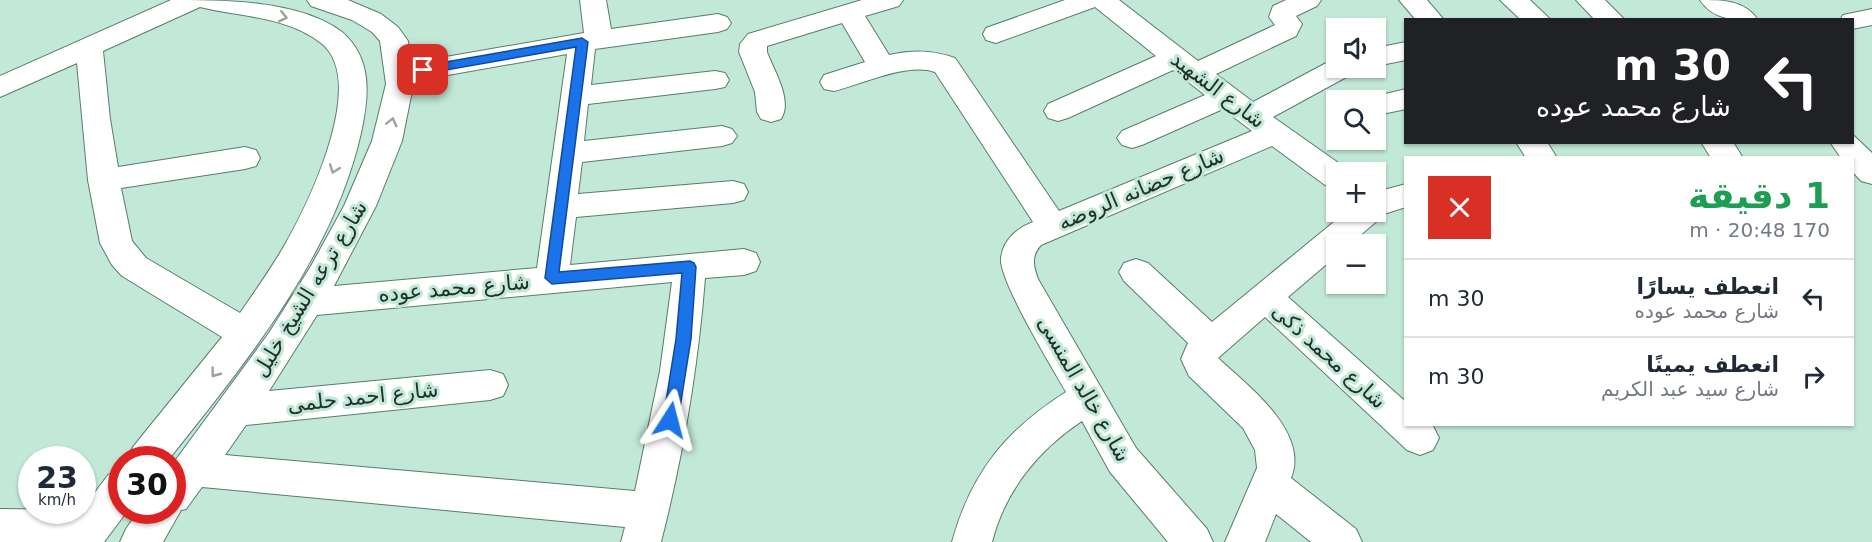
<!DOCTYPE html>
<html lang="ar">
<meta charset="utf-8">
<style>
body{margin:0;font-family:"DejaVu Sans",Vazirmatn,sans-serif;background:#f2f2f3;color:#1f2937;direction:rtl;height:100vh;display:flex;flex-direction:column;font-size:22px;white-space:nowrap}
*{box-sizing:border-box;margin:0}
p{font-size:20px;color:#747a83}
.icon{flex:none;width:33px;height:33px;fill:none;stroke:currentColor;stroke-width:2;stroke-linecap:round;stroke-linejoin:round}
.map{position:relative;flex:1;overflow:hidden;direction:ltr}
.details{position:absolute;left:1404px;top:156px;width:450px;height:270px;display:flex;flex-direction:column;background:#fff;border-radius:0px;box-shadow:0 2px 4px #0004;direction:rtl}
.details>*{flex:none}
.hud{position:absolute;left:1404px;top:18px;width:450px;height:126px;border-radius:0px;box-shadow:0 2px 4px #0004;direction:rtl;background:#202124;color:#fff;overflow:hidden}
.buttons{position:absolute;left:1326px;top:18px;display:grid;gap:12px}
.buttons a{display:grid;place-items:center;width:60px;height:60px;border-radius:0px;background:#fff;box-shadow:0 2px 4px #0004;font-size:30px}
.speed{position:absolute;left:18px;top:446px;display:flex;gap:12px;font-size:30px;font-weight:700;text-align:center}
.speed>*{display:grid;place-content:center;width:78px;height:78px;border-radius:50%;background:#fff;box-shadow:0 2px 4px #0004;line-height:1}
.speed small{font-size:15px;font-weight:400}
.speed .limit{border:9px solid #d22;background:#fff;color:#111}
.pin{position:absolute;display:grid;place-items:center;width:51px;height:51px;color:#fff;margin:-26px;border-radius:12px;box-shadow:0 3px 9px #0006}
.me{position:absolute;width:66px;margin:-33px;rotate:9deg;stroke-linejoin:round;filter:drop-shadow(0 0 4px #0008)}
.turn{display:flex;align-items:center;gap:21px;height:126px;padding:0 24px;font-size:27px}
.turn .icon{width:78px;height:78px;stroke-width:2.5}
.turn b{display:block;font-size:42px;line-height:51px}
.round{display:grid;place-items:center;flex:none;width:63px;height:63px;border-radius:0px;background:#f2f2f3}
.head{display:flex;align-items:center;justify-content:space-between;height:102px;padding:0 24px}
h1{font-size:36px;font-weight:700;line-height:45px;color:#1e9e55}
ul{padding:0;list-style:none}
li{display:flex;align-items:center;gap:18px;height:78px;padding:0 24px;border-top:2px solid #e0e1e3}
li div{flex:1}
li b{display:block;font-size:22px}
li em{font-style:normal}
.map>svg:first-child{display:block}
</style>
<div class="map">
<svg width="1872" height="542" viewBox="0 0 1872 542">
<rect width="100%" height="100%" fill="#c2e9d8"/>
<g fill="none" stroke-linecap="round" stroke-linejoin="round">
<g stroke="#587c6d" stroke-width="2">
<g id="minor">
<path d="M171,0C223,0 300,0 342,32C373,59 369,96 361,133C333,257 246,362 169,459H127L133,447L222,337L122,276L112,265L100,243L88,180L77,63L0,97V76ZM200,7C240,17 287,16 321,43C368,80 310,200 287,241C273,266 256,290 240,313L146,258L132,241L121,188L245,169L256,166L260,158L256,150L245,147L118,167L110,119L103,51Z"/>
<path d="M307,0H348L381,14L398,27L408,41L411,63L584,33L580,0H606L611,29L718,14L727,17L731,23L727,29L718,32L595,49L591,85L715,71L725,73L729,80L725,87L715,89L588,104L584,141L722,126L732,129L737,136L732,143L722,146L582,162L578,194L733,181L744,184L748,192L744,200L733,203L576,217L570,265L744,249L756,253L760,262L756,271L744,275L705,278C698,368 683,456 661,542H621L625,527L202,487L186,509L181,510L163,542H120L126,529L139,510H172V465L269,333L311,266L344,206L372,141L386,84L380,41L372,32L352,20L311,6ZM567,54L537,268L334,286L376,206L402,141L414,81ZM672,282L660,371L635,491L225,455L246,425L490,400L503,396L508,385L503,374L490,370L269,391L317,315Z"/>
<path d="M862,0H903L899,6L865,16L889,55C913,50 932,50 955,58L1059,211L1252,131L1223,109L1142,145L1132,148L1122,145L1117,138L1122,131L1205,95L1173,70L1068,118L1058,121L1048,118L1044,111L1048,104L1156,56L1095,7L996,43L986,40L983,34L986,28L1065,0H1119L1198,61L1275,25L1269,17L1273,6L1286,0H1321L1317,6L1296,16L1302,24L1296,36L1216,74L1253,102L1330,61L1336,60V68H1354L1350,75L1273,117L1347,169L1349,172H1336V188L1325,185L1272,146L1041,245C1031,256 1033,265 1038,279L1136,448L1207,529L1213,542H1168L1110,472L1082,421C1038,450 1005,491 992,542H952C971,473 1006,430 1066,392C1053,369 998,279 1001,258C1003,240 1017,228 1033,222L935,72C908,62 862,84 834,91L824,89L820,82L824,75L865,62L842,23L767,46V52C774,71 793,100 781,119L771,122L761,119L757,112L755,92L739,52L740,44L748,34Z"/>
<polygon points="1399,0 1427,0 1444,20 1416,20"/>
<polygon points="1500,0 1530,0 1551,20 1521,20"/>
<polygon points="1576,0 1605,0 1625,20 1595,20"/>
<path d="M1700,0C1722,0 1745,0 1758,20C1736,20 1714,21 1700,0Z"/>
<polygon points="1872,9 1872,25 1852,29 1852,20 1840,20 1843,15"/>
<polygon points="1406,42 1406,60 1376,66 1376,48"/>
<polygon points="1406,89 1406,109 1387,113 1377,110 1374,100 1377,96"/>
<polygon points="1852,134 1872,153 1872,184 1861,181 1852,171 1852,158 1841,158 1830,142 1852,142"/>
<polygon points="1516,142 1547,142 1557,158 1526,158"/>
<polygon points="1701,142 1733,142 1743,158 1711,158"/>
<path d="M1406,184V207L1381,215L1378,220L1350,244H1336V256L1288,297L1406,402V424L1433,426L1439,438L1433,450L1420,455L1407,450L1265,317L1218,358C1247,385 1310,432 1291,478L1356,529L1362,542H1311L1276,514L1265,542H1225L1257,468L1255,450L1243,428L1189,376L1181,359L1188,343L1124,281L1119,272L1124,263L1136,259L1148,263L1212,322L1346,212H1376V192Z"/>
<polygon points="122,470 122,510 128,510 104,542 0,542 0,509 82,510 108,475"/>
</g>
</g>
<use href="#minor" fill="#fff" fill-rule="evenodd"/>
</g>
<defs><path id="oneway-chevron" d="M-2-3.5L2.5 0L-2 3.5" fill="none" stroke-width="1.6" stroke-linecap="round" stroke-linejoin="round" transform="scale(1.5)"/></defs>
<g stroke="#9ba29f">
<use href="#oneway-chevron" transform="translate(283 17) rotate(13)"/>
<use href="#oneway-chevron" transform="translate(392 122) rotate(-76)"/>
<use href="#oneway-chevron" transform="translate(334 169) rotate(110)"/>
<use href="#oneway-chevron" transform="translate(215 373) rotate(127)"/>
</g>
<polygon fill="#1a73e8" stroke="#114b97" stroke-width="1.5" points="582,38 588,42 559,272 690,261 694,263 696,267 691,339 678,420 676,424 670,426 665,424 663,420 676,339 682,273 552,284 545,278 576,47 423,74 417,70 423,66"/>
<g text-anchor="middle" stroke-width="6" stroke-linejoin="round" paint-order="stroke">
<g font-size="21" fill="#21302a" stroke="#c2e9d8">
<text transform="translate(1218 90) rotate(37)" y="7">شارع الشهيد</text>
<text transform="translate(1141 189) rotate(-23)" y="7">شارع حضانه الروضه</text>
<text transform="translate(454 288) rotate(-5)" y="7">شارع محمد عوده</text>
<text transform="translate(310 289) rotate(-59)" y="7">شارع ترعه الشيخ خليل</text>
<text transform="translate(1329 356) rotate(42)" y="7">شارع محمد ذكى</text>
<text transform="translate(1084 389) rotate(60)" y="7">شارع خالد المنسى</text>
<text transform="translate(363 397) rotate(-6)" y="7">شارع احمد حلمى</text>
</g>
</g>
</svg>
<div class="buttons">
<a><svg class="icon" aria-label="sound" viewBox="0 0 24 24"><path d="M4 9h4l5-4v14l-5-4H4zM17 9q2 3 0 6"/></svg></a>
<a><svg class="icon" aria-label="search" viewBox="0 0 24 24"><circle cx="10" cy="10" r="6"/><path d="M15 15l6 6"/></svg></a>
<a>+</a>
<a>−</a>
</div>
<div class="speed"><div>23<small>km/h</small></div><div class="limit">30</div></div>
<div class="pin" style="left:423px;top:70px;background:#d93025"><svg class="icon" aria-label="arrive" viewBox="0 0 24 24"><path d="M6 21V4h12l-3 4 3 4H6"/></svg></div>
<svg class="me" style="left:670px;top:420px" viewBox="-20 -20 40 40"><path d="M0-17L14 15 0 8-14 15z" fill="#1a73e8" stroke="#fff" stroke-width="4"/></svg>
<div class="hud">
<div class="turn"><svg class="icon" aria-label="left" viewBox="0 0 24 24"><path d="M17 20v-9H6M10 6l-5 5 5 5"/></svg><div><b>30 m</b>شارع محمد عوده</div></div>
</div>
<section class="details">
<div class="head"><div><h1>1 دقيقة</h1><p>170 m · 20:48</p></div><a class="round" style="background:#d93025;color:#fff"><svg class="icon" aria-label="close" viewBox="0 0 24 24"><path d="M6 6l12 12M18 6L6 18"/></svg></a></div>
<ul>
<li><svg class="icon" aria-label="left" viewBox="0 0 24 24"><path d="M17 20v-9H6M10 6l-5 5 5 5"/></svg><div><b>انعطف يسارًا</b><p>شارع محمد عوده</p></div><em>30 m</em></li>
<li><svg class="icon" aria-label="right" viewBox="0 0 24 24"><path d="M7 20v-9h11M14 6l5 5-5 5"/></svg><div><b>انعطف يمينًا</b><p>شارع سيد عبد الكريم</p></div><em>30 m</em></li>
</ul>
</section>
</div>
